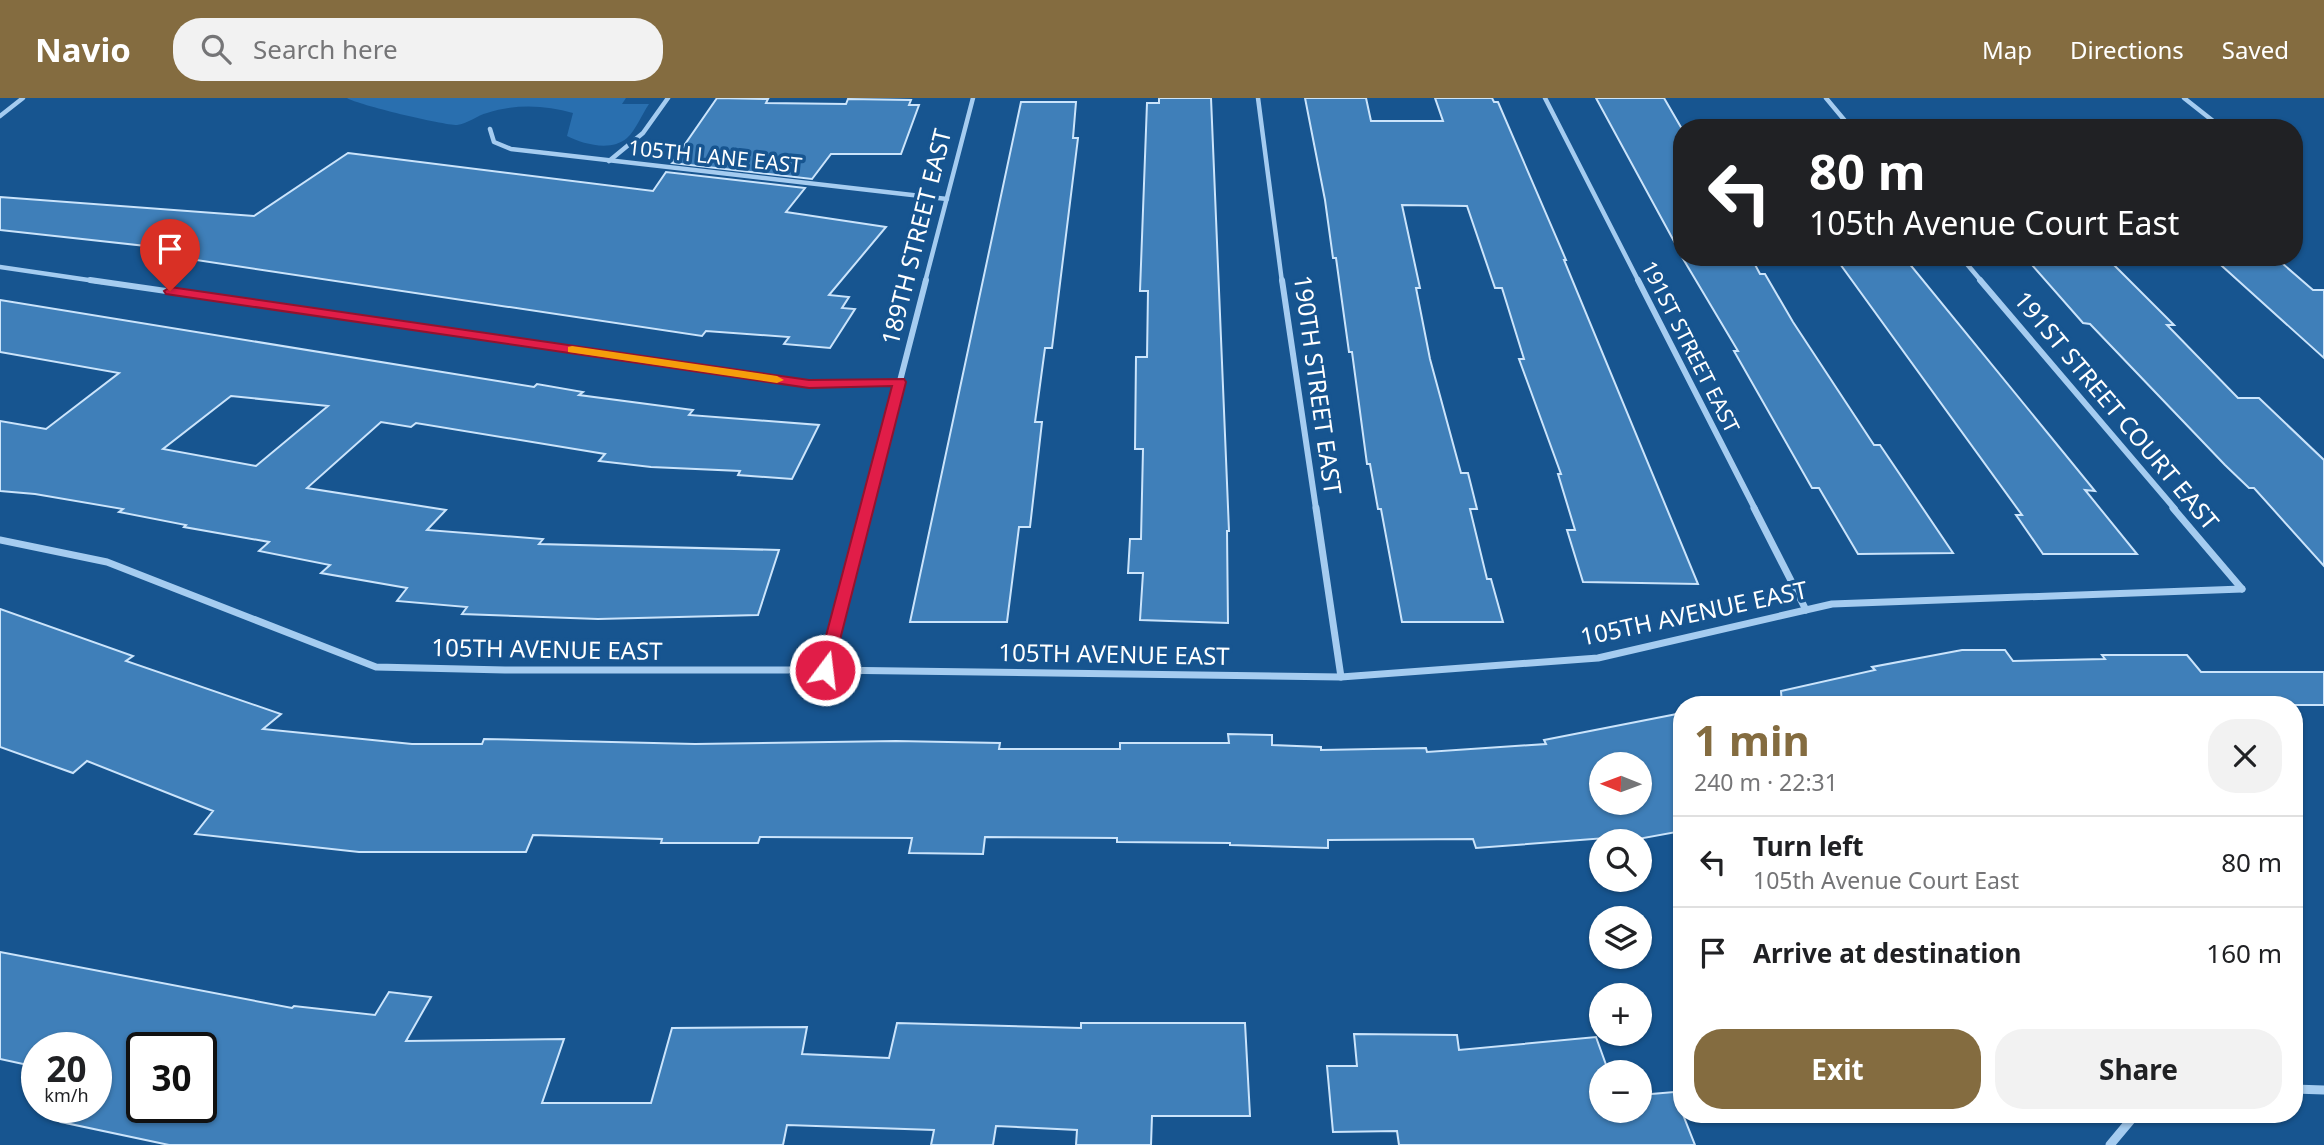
<!DOCTYPE html>
<meta charset="utf-8">
<style>
body{margin:0;font-family:"Noto Sans",sans-serif;background:#f2f2f2;color:#202124;height:100vh;display:flex;flex-direction:column;font-size:26px;white-space:nowrap}
*{box-sizing:border-box;margin:0}
p{font-size:23px;color:#757577}
.icon{flex:none;width:38px;height:38px;fill:none;stroke:currentColor;stroke-width:2;stroke-linecap:round;stroke-linejoin:round}
.map{position:relative;flex:1;overflow:hidden}
.side{position:absolute;left:1673px;top:598px;width:630px;height:427px;display:flex;flex-direction:column;background:#fff;border-radius:28px;box-shadow:0 2px 5px #0004}
.side>*{flex:none}
.guide{position:absolute;left:1673px;top:21px;width:630px;height:147px;border-radius:28px;box-shadow:0 2px 5px #0004;background:#202124;color:#fff;overflow:hidden}
.needle{width:46px;rotate:271deg}
.fabs{position:absolute;left:1589px;top:654px;display:grid;gap:14px}
.fabs a{display:grid;place-items:center;width:63px;height:63px;border-radius:50%;background:#fff;box-shadow:0 2px 5px #0004;font-size:35px}
.speed{position:absolute;left:21px;top:934px;display:flex;gap:14px;font-size:35px;font-weight:700;text-align:center}
.speed>*{display:grid;place-content:center;width:91px;height:91px;border-radius:50%;background:#fff;box-shadow:0 2px 5px #0004;line-height:1}
.speed small{font-size:18px;font-weight:400}
.speed .limit{border:4px solid #111;border-radius:10px;background:#fff;color:#111}
.pin{position:absolute;display:grid;place-items:center;width:60px;height:60px;color:#fff;margin:-72px -30px;border-radius:50% 50% 50% 0;rotate:-45deg;box-shadow:0 0 7px #0007}
.pin .icon{rotate:45deg}
.me{position:absolute;width:77px;margin:-38px;rotate:15deg;stroke-linejoin:round;filter:drop-shadow(0 0 5px #0008)}
.turn{display:flex;align-items:center;gap:24px;height:147px;padding:0 21px;font-size:32px}
.turn .icon{width:91px;height:91px;stroke-width:2.5}
.turn b{display:block;font-size:49px;line-height:60px}
.round{display:grid;place-items:center;flex:none;width:74px;height:74px;border-radius:28px;background:#f2f2f2}
.head{display:flex;align-items:center;justify-content:space-between;height:119px;padding:0 21px}
h1{font-size:42px;font-weight:700;line-height:52px;color:#846c40}
.button{display:flex;gap:14px;margin-top:auto;padding:14px 21px}
.button a{flex:1;height:80px;border-radius:28px;background:#846c40;color:#fff;font-size:28px;font-weight:700;line-height:80px;text-align:center}
.button a+a{background:#f2f2f2;color:#202124}
ul{padding:0;list-style:none}
li{display:flex;align-items:center;gap:21px;height:91px;padding:0 21px;border-top:2px solid #e0e0e0}
li div{flex:1}
li b{display:block;font-size:26px}
li em{font-style:normal}
header{display:flex;align-items:center;gap:42px;box-sizing:border-box;height:98px;padding:0 35px;background:#846c40;color:#fff}
header strong{font-size:33px}
nav{display:flex;gap:38px;margin-inline-start:auto;font-size:24px}
.search{width:490px;height:63px;background:#f2f2f2;display:flex;align-items:center;gap:18px;box-sizing:border-box;padding:0 24px;border-radius:28px;color:#757577;font-size:26px}
.map>svg:first-child{display:block}
</style>
<header>
<strong>Navio</strong>
<div class="search"><svg class="icon" aria-label="search" viewBox="0 0 24 24"><circle cx="10" cy="10" r="6"/><path d="M15 15l6 6"/></svg>Search here</div>
<nav><a>Map</a><a>Directions</a><a>Saved</a></nav>
</header>
<div class="map">
<svg width="2324" height="1047" viewBox="0 0 2324 1047">
<rect width="100%" height="100%" fill="#175590"/>
<path fill="#296faf" d="M347,0H626L622,6H649C642,16 636,32 627,40C611,54 583,46 567,38L573,15C545,7 515,6 487,15C478,17 467,26 457,27C443,27 358,7 347,0Z"/>
<g fill="#3f7fb9" stroke="#cbe4fb" stroke-width="2" fill-rule="evenodd">
<polygon points="717,0 768,1 766,5 846,6 848,1 911,2 909,7 919,7 901,56 831,56 812,81 672,65"/>
<polygon points="1159,0 1211,0 1229,433 1227,433 1228,525 1140,522 1143,475 1128,475 1130,441 1141,441 1143,351 1135,351 1136,259 1147,259 1148,193 1140,193 1147,5 1159,5"/>
<polygon points="1305,0 1366,0 1371,23 1443,23 1435,0 1492,0 1494,4 1498,4 1566,162 1564,162 1698,486 1583,484 1567,432 1575,432 1558,376 1561,376 1519,261 1524,261 1502,190 1495,190 1467,108 1402,107 1420,190 1416,190 1430,261 1461,375 1468,375 1477,411 1470,411 1487,481 1491,481 1503,524 1402,524 1381,411 1378,411 1370,366 1367,366 1352,254 1349,254 1336,160 1333,160 1325,102"/>
<polygon points="1596,0 1664,0 1682,31 1682,158"/>
<polygon points="1021,4 1076,4 1073,40 1078,40 1052,250 1045,250 1035,324 1042,324 1030,429 1019,429 1007,524 910,524"/>
<polygon points="348,55 653,93 666,74 805,90 786,114 886,129 829,197 849,199 842,210 855,211 830,250 784,246 789,239 706,233 702,238 163,157 173,151 0,132 0,99 254,118"/>
<polygon points="1682,159 1751,159 1760,176 1765,176 1793,224 1874,347 1880,347 1953,455 1858,456 1819,390 1812,390 1734,253 1738,253"/>
<polygon points="1835,159 1904,159 2095,393 2085,392 2137,456 2043,456 2016,417 2022,417"/>
<polygon points="2025,159 2106,159 2174,227 2167,227 2238,300 2259,300 2324,362 2324,468 2254,390 2249,390 2225,367 2090,226 2083,225"/>
<polygon points="2212,159 2275,159 2313,192 2324,192 2324,260"/>
<path d="M0,202L534,289L537,286L583,294L579,297L693,312L689,317L819,327L792,381L738,377L740,373L651,369L599,363L605,356L416,325L411,329L381,324L307,390L446,412L427,432L543,441L539,446L779,452L758,517L598,521L462,516L467,509L397,503L407,490L321,475L330,467L259,453L269,444L184,429L186,427L119,414L123,411L35,396L0,393V323L46,331L119,275L0,254ZM231,298L328,308L256,368L163,351Z"/>
<path d="M0,511L133,558L126,563L281,616L263,631L412,646H482L484,641L695,646L896,643L1000,645L999,651H1120V645H1229L1228,636L1272,637V647L1321,649V652L1426,650L1427,654L1546,646L1544,642L1682,615V733L1622,744L1619,739L1476,750L1473,741L1328,742V750L1230,747V745L1117,744V740L985,739L983,756L909,755L912,740L760,739L758,745H661L662,741L533,737L526,754H359L195,736L213,713L87,663L73,675L0,649ZM1601,667H1640V705H1601Z"/>
<polygon points="1962,552 2005,552 2013,563 2105,561 2102,557 2187,557 2201,574 2324,574 2324,607 1782,607 1781,593 1875,572 1872,569"/>
<path d="M0,854L292,910L294,908L375,917L389,894L431,899L406,943L564,941L542,1005H651L672,930L807,929L802,956L889,960L897,925L1081,930V925H1245L1250,1018H1152L1151,1047H1076L1077,1032L996,1028L993,1047H931L934,1032L787,1027L783,1047H169L61,1024L73,1010H96V950H37V969L0,961ZM142,950H201V1010H142Z"/>
<polygon points="1354,936 1457,937 1459,952 1596,939 1609,975 1601,975 1601,1013 1640,1013 1640,997 1674,994 1695,1047 1399,1047 1397,1033 1333,1034 1327,968 1357,968"/>
</g>
<g fill="none" stroke-linecap="round" stroke-linejoin="round">
<g stroke="#a5ccf0" stroke-width="4.5">
<polyline points="1258,0 1282,184"/>
<polyline points="1545,0 1639,184"/>
<polyline points="1826,0 1851,30"/>
<polyline points="2184,0 2222,30"/>
<polyline points="0,18 23,0"/>
<polyline points="490,31 494,44 511,51 947,101"/>
<polyline points="609,63 643,35 668,0"/>
<polyline points="1961,159 1982,184"/>
<polyline points="0,169 102,184"/>
<polyline points="925,184 973,0"/>
</g>
<g stroke="#a5ccf0" stroke-width="6">
<polyline points="90,182 809,286 900,284"/>
<polyline points="1282,182 1316,411"/>
<polyline points="1638,182 1755,411"/>
<polyline points="1980,182 2175,411"/>
<polyline points="867,411 926,182"/>
</g>
<g stroke="#a5ccf0" stroke-width="7">
<polyline points="1316,410 1341,579"/>
<polyline points="1754,410 1806,512"/>
<polyline points="2173,410 2242,491"/>
<polyline points="0,442 107,464 376,569 505,572 825,572 1341,579 1598,560 1832,506 2242,491"/>
<polyline points="825,572 867,410"/>
</g>
<g stroke="#a5ccf0" stroke-width="9">
<polyline points="2294,991 2324,992"/>
<polyline points="2110,1047 2135,1017"/>
</g>
</g>
<polygon fill="#e11d48" stroke="#92132f" stroke-width="2" points="170,189 809,282 904,281 906,284 831,577 819,577 817,572 892,288 809,290 166,196 164,193"/>
<polygon fill="#f59e0b" points="572,248 777,278 784,282 777,285 568,254 568,249"/>
<g text-anchor="middle" stroke-width="7" stroke-linejoin="round" paint-order="stroke">
<g font-size="21" fill="#fff" stroke="#175590">
<text transform="translate(715 59) rotate(6)" y="7">105TH LANE EAST</text>
<text transform="translate(1690 249) rotate(63)" y="7">191ST STREET EAST</text>
</g>
<g font-size="24" fill="#fff" stroke="#175590">
<text transform="translate(917 139) rotate(-76)" y="8">189TH STREET EAST</text>
<text transform="translate(1317 287) rotate(82)" y="8">190TH STREET EAST</text>
<text transform="translate(2116 313) rotate(50)" y="8">191ST STREET COURT EAST</text>
<text transform="translate(1694 516) rotate(-12)" y="8">105TH AVENUE EAST</text>
<text transform="translate(547 552) rotate(1)" y="8">105TH AVENUE EAST</text>
<text transform="translate(1114 557) rotate(1)" y="8">105TH AVENUE EAST</text>
</g>
</g>
</svg>
<div class="fabs">
<a><svg class="needle" viewBox="-14 -14 28 28"><path d="M0-13l5 13h-10z" fill="#e53935"/><path d="M0 13l5-13h-10z" fill="#757577"/></svg></a>
<a><svg class="icon" aria-label="search" viewBox="0 0 24 24"><circle cx="10" cy="10" r="6"/><path d="M15 15l6 6"/></svg></a>
<a><svg class="icon" aria-label="layers" viewBox="0 0 24 24"><path d="M12 4l9 5-9 5-9-5zM3 14l9 5 9-5"/></svg></a>
<a>+</a>
<a>−</a>
</div>
<div class="speed"><div>20<small>km/h</small></div><div class="limit">30</div></div>
<div class="pin" style="left:170px;top:193px;background:#d93025"><svg class="icon" aria-label="arrive" viewBox="0 0 24 24"><path d="M6 21V4h12l-3 4 3 4H6"/></svg></div>
<svg class="me" style="left:825px;top:572px" viewBox="-20 -20 40 40"><circle r="17" fill="#e11d48" stroke="#fff" stroke-width="3"/><path d="M0-11L8 9 0 5-8 9z" fill="#fff"/></svg>
<div class="guide">
<div class="turn"><svg class="icon" aria-label="left" viewBox="0 0 24 24"><path d="M17 20v-9H6M10 6l-5 5 5 5"/></svg><div><b>80 m</b>105th Avenue Court East</div></div>
</div>
<section class="side">
<div class="head"><div><h1>1 min</h1><p>240 m · 22:31</p></div><a class="round"><svg class="icon" aria-label="close" viewBox="0 0 24 24"><path d="M6 6l12 12M18 6L6 18"/></svg></a></div>
<ul>
<li><svg class="icon" aria-label="left" viewBox="0 0 24 24"><path d="M17 20v-9H6M10 6l-5 5 5 5"/></svg><div><b>Turn left</b><p>105th Avenue Court East</p></div><em>80 m</em></li>
<li><svg class="icon" aria-label="arrive" viewBox="0 0 24 24"><path d="M6 21V4h12l-3 4 3 4H6"/></svg><div><b>Arrive at destination</b></div><em>160 m</em></li>
</ul>
<div class="button"><a>Exit</a><a>Share</a></div>
</section>
</div>
